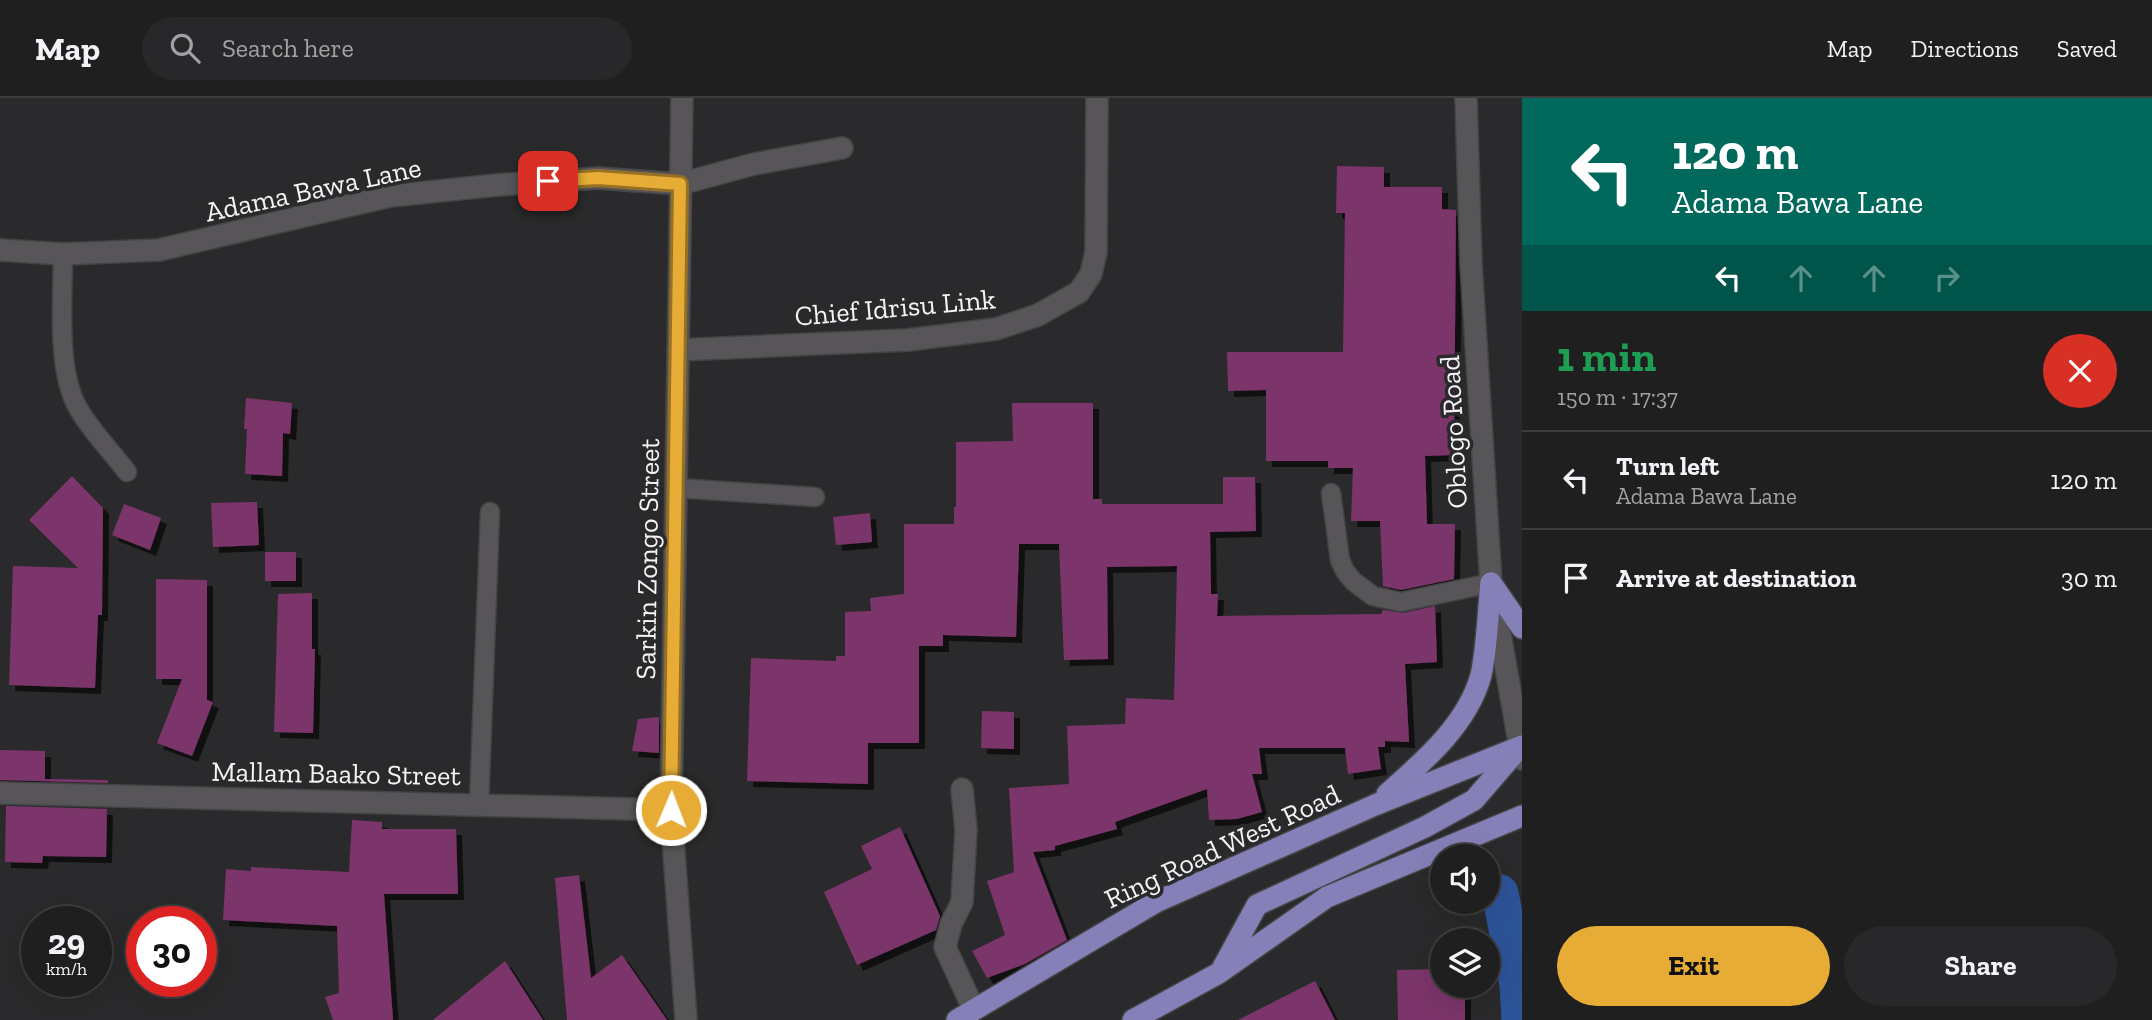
<!DOCTYPE html>
<meta charset="utf-8">
<style>
body{margin:0;font-family:"Zilla Slab",serif;background:#282729;color:#f1f3f6;height:100vh;display:flex;flex-direction:column;font-size:26px;white-space:nowrap}
*{box-sizing:border-box;margin:0}
p{font-size:23px;color:#a2a2a5}
.icon{flex:none;width:38px;height:38px;fill:none;stroke:currentColor;stroke-width:2;stroke-linecap:round;stroke-linejoin:round}
.map{position:relative;flex:1;overflow:hidden}
.side{display:flex;flex-direction:column;background:#201f20;width:630px}
.side>*{flex:none}
.guide{background:#00695c;color:#fff;overflow:hidden}
.controls{position:absolute;left:1430px;top:746px;display:grid;gap:14px}
.controls a{display:grid;place-items:center;width:70px;height:70px;border-radius:50%;background:#201f20;box-shadow:0 7px 28px #0002,0 0 0 2px #3d3d3e;font-size:35px}
.speed{position:absolute;left:21px;top:808px;display:flex;gap:14px;font-size:35px;font-weight:700;text-align:center}
.speed>*{display:grid;place-content:center;width:91px;height:91px;border-radius:50%;background:#201f20;box-shadow:0 7px 28px #0002,0 0 0 2px #3d3d3e;line-height:1}
.speed small{font-size:18px;font-weight:400}
.speed .limit{border:10px solid #d22;background:#fff;color:#111}
.pin{position:absolute;display:grid;place-items:center;width:60px;height:60px;color:#fff;margin:-30px;border-radius:14px;box-shadow:0 4px 10px #0006}
.me{position:absolute;width:77px;margin:-38px;rotate:1deg;stroke-linejoin:round;filter:drop-shadow(0 0 5px #0008)}
.turn{display:flex;align-items:center;gap:24px;height:147px;padding:0 35px;font-size:32px}
.turn .icon{width:91px;height:91px;stroke-width:2.5}
.turn b{display:block;font-size:49px;line-height:60px}
.lanes{display:flex;align-items:center;height:66px;padding:0 35px;background:#0003;justify-content:center;gap:35px;direction:ltr}
.lanes .off{opacity:.35}
.round{display:grid;place-items:center;flex:none;width:74px;height:74px;border-radius:37px;background:#282729}
.overview{display:flex;align-items:center;justify-content:space-between;height:119px;padding:0 35px}
h1{font-size:42px;font-weight:800;line-height:52px;color:#1e9e55}
.cta{display:flex;gap:14px;margin-top:auto;padding:14px 35px}
.cta a{flex:1;height:80px;border-radius:42px;background:#e6ac36;color:#111;font-size:28px;font-weight:800;line-height:80px;text-align:center}
.cta a+a{background:#282729;color:#f1f3f6}
ul{padding:0;list-style:none}
li{display:flex;align-items:center;gap:21px;height:98px;padding:0 35px;border-top:2px solid #3d3d3e}
li div{flex:1}
li b{display:block;font-size:26px}
li em{font-style:normal}
header{display:flex;align-items:center;gap:42px;box-sizing:border-box;height:98px;padding:0 35px;background:#201f20;border-bottom:2px solid #3d3d3e}
header strong{font-size:33px}
nav{display:flex;gap:38px;margin-inline-start:auto;font-size:24px}
.search{width:490px;height:63px;background:#282729;display:flex;align-items:center;gap:18px;box-sizing:border-box;padding:0 24px;border-radius:38px;color:#a2a2a5;font-size:26px}
main{display:flex;flex:1;min-height:0}
.map>svg:first-child{display:block}
</style>
<header>
<strong>Map</strong>
<div class="search"><svg class="icon" aria-label="search" viewBox="0 0 24 24"><circle cx="10" cy="10" r="6"/><path d="M15 15l6 6"/></svg>Search here</div>
<nav><a>Map</a><a>Directions</a><a>Saved</a></nav>
</header>
<main>
<div class="map">
<svg width="1522" height="922" viewBox="0 0 1522 922">
<defs>
<filter id="shadow"><feDropShadow dx="6" dy="6" stdDeviation="0" flood-color="#0009"/></filter>
</defs>
<rect width="100%" height="100%" fill="#2a292b"/>
<g fill="none" stroke-linecap="round" stroke-linejoin="round">
<polyline stroke="#2d5398" stroke-width="37" points="1500,795 1518,887 1520,922"/>
</g>
<g fill="#7c356a" filter="url(#shadow)">
<polygon points="1337,68 1384,69 1384,89 1442,89 1442,111 1456,112 1454,357 1425,358 1427,426 1455,426 1454,481 1401,492 1383,488 1380,423 1351,423 1353,370 1328,370 1328,363 1266,363 1266,292 1228,293 1227,254 1343,254 1345,115 1336,115"/>
<polygon points="246,300 292,305 290,336 283,335 282,378 245,376 247,331 244,331"/>
<polygon points="1012,305 1093,305 1093,401 1102,401 1102,406 1223,406 1223,379 1255,379 1256,433 1210,434 1211,496 1218,496 1217,518 1381,516 1383,512 1403,515 1435,508 1437,564 1405,566 1409,644 1385,643 1385,649 1378,649 1381,671 1348,676 1345,650 1259,650 1262,676 1252,676 1262,714 1237,721 1209,722 1207,691 1115,724 1117,731 1055,748 1055,752 1033,754 1067,842 1025,866 987,880 972,853 1005,837 987,783 1014,774 1009,690 1069,686 1067,628 1125,626 1126,600 1174,602 1177,468 1107,469 1108,561 1064,562 1059,446 1019,446 1016,539 943,537 943,548 919,548 919,645 868,645 868,686 747,683 751,560 836,563 836,558 845,558 845,514 871,513 870,500 904,496 904,426 954,426 954,409 956,409 956,344 1013,343"/>
<polygon points="72,378 103,410 102,517 98,517 95,590 9,587 13,468 78,470 29,422"/>
<polygon points="257,404 259,447 213,449 211,405"/>
<polygon points="124,406 161,420 150,452 112,437"/>
<polygon points="870,415 872,444 836,447 833,419"/>
<rect x="265" y="454" width="31" height="29"/>
<polygon points="156,481 207,482 207,602 213,604 192,658 157,645 182,581 156,581"/>
<polygon points="312,495 312,551 315,551 313,635 274,634 278,496"/>
<polygon points="982,613 1014,614 1014,651 981,650"/>
<polygon points="659,619 659,655 632,653 638,621"/>
<polygon points="0,652 45,653 45,681 108,682 108,685 0,682"/>
<polygon points="6,708 107,711 106,759 43,758 42,765 5,764"/>
<polygon points="352,722 382,724 382,731 456,731 458,796 384,796 393,922 333,922 325,899 339,895 337,828 223,822 226,771 251,773 251,769 349,774"/>
<polygon points="900,729 940,818 936,832 857,867 824,794 872,771 861,748"/>
<polygon points="579,777 591,880 622,857 667,922 567,922 555,780"/>
<polygon points="505,863 543,922 433,922"/>
<polygon points="1442,871 1442,887 1465,887 1465,922 1398,922 1397,872"/>
<polygon points="1315,883 1335,922 1238,922"/>
</g>
<g fill="none" stroke-linecap="round" stroke-linejoin="round">
<g stroke="#444446" stroke-width="21">
<g id="lane">
<path d="M63,156C63,199 56,272 78,310C91,333 111,353 127,374"/>
<polyline points="676,390 815,399"/>
<polyline points="1331,395 1340,462 1345,473 1353,483 1373,498 1401,504 1491,485"/>
<polyline points="479,707 490,414"/>
</g>
</g>
<g stroke="#444446" stroke-width="24">
<g id="street">
<polyline points="682,0 671,712 686,922"/>
<polyline points="0,152 63,156 159,152 390,98 497,87 598,80 680,86 754,66 842,50"/>
<polyline points="678,252 908,242 996,231 1038,217 1079,194 1091,176 1096,154 1097,0"/>
<polyline points="962,691 966,732 962,804 951,826 945,849 974,912"/>
<polyline points="0,695 671,712"/>
</g>
</g>
<g stroke="#444446" stroke-width="24">
<polyline id="secondary" points="1466,0 1471,166 1491,485 1522,661"/>
</g>
<g stroke="#444446" stroke-width="24">
<g id="primary">
<polyline points="1491,485 1522,530"/>
<path d="M1387,696C1423,664 1468,626 1481,577C1487,551 1488,513 1491,485"/>
<polyline points="1222,871 1257,807 1425,729 1474,702 1518,651"/>
<polyline points="957,922 1156,804 1375,707 1522,648"/>
<polyline points="1133,922 1219,875 1327,799 1522,718"/>
</g>
</g>
<use href="#lane" stroke="#575558" stroke-width="18"/>
<use href="#street" stroke="#575558" stroke-width="21"/>
<use href="#secondary" stroke="#575558" stroke-width="21"/>
<use href="#primary" stroke="#8580b7" stroke-width="21"/>
</g>
<g fill="none" stroke-linecap="round" stroke-linejoin="round">
<g stroke="#967023" stroke-width="18">
<polyline id="route" points="548,83 598,80 680,86 671,712"/>
</g>
<use href="#route" stroke="#e6ac36" stroke-width="12"/>
</g>
<g text-anchor="middle" stroke-width="7" stroke-linejoin="round" paint-order="stroke">
<g font-size="28" fill="#f4f3f5" stroke="#2a292b">
<text transform="translate(313 91) rotate(-12)" y="10">Adama Bawa Lane</text>
<text transform="translate(895 209) rotate(-5)" y="10">Chief Idrisu Link</text>
<text transform="translate(1453 334) rotate(-93)" y="10">Oblogo Road</text>
<text transform="translate(647 461) rotate(-89)" y="10">Sarkin Zongo Street</text>
<text transform="translate(336 675) rotate(1)" y="10">Mallam Baako Street</text>
<text transform="translate(1222 748) rotate(-25)" y="10">Ring Road West Road</text>
</g>
</g>
</svg>
<div class="controls">
<a><svg class="icon" aria-label="sound" viewBox="0 0 24 24"><path d="M4 9h4l5-4v14l-5-4H4zM17 9q2 3 0 6"/></svg></a>
<a><svg class="icon" aria-label="layers" viewBox="0 0 24 24"><path d="M12 4l9 5-9 5-9-5zM3 14l9 5 9-5"/></svg></a>
</div>
<div class="speed"><div>29<small>km/h</small></div><div class="limit">30</div></div>
<div class="pin" style="left:548px;top:83px;background:#d93025"><svg class="icon" aria-label="arrive" viewBox="0 0 24 24"><path d="M6 21V4h12l-3 4 3 4H6"/></svg></div>
<svg class="me" style="left:671px;top:712px" viewBox="-20 -20 40 40"><circle r="17" fill="#e6ac36" stroke="#fff" stroke-width="3"/><path d="M0-11L8 9 0 5-8 9z" fill="#fff"/></svg>
</div>
<section class="side">
<div class="guide">
<div class="turn"><svg class="icon" aria-label="left" viewBox="0 0 24 24"><path d="M17 20v-9H6M10 6l-5 5 5 5"/></svg><div><b>120 m</b>Adama Bawa Lane</div></div>
<div class="lanes"><svg class="icon" aria-label="left" viewBox="0 0 24 24"><path d="M17 20v-9H6M10 6l-5 5 5 5"/></svg><svg class="icon off" aria-label="ahead" viewBox="0 0 24 24"><path d="M12 20V5M6 11l6-6 6 6"/></svg><svg class="icon off" aria-label="ahead" viewBox="0 0 24 24"><path d="M12 20V5M6 11l6-6 6 6"/></svg><svg class="icon off" aria-label="right" viewBox="0 0 24 24"><path d="M7 20v-9h11M14 6l5 5-5 5"/></svg></div>
</div>
<div class="overview"><div><h1>1 min</h1><p>150 m · 17:37</p></div><a class="round" style="background:#d93025;color:#fff"><svg class="icon" aria-label="close" viewBox="0 0 24 24"><path d="M6 6l12 12M18 6L6 18"/></svg></a></div>
<ul>
<li><svg class="icon" aria-label="left" viewBox="0 0 24 24"><path d="M17 20v-9H6M10 6l-5 5 5 5"/></svg><div><b>Turn left</b><p>Adama Bawa Lane</p></div><em>120 m</em></li>
<li><svg class="icon" aria-label="arrive" viewBox="0 0 24 24"><path d="M6 21V4h12l-3 4 3 4H6"/></svg><div><b>Arrive at destination</b></div><em>30 m</em></li>
</ul>
<div class="cta"><a>Exit</a><a>Share</a></div>
</section>
</main>
